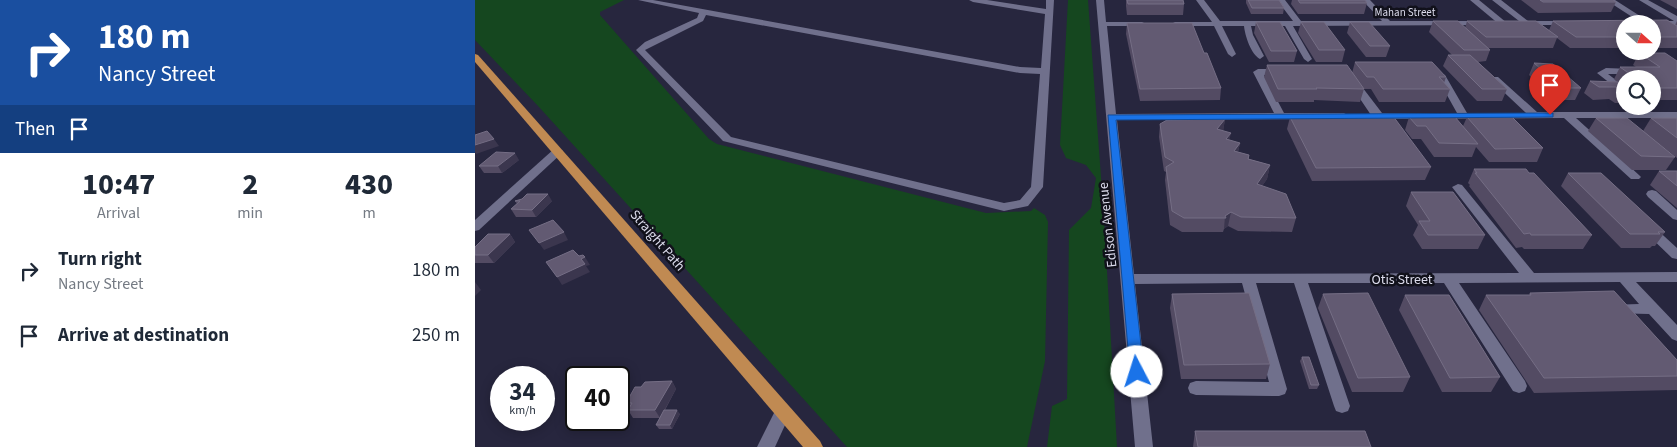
<!DOCTYPE html>
<style>
body{margin:0;font-family:"Source Sans 3",sans-serif;background:#f6f6f7;color:#1f2937;height:100vh;display:flex;flex-direction:column;font-size:19px;white-space:nowrap}
*{box-sizing:border-box;margin:0}
p{font-size:16px;color:#747a83}
.icon{flex:none;width:28px;height:28px;fill:none;stroke:currentColor;stroke-width:2;stroke-linecap:round;stroke-linejoin:round}
.map{position:relative;flex:1;overflow:hidden}
.sheet{display:flex;flex-direction:column;background:#fff;width:475px}
.sheet>*{flex:none}
.guide{background:#1a4fa0;color:#fff;overflow:hidden}
.needle{width:32px;rotate:111deg}
.fabs{position:absolute;left:1141px;top:15px;display:grid;gap:10px}
.fabs a{display:grid;place-items:center;width:45px;height:45px;border-radius:50%;background:#fff;box-shadow:0 2px 12px #0003;font-size:25px}
.speed{position:absolute;left:15px;top:366px;display:flex;gap:10px;font-size:25px;font-weight:700;text-align:center}
.speed>*{display:grid;place-content:center;width:65px;height:65px;border-radius:50%;background:#fff;box-shadow:0 2px 12px #0003;line-height:1}
.speed small{font-size:12px;font-weight:400}
.speed .limit{border:2px solid #111;border-radius:8px;background:#fff;color:#111}
.pin{position:absolute;display:grid;place-items:center;width:42px;height:42px;color:#fff;margin:-51px -21px;border-radius:50% 50% 50% 0;rotate:-45deg;box-shadow:0 0 5px #0007}
.pin .icon{rotate:45deg}
.me{position:absolute;width:55px;margin:-28px;rotate:355deg;stroke-linejoin:round;filter:drop-shadow(0 0 4px #0008)}
.turn{display:flex;align-items:center;gap:18px;height:105px;padding:0 15px;font-size:22px}
.turn .icon{width:65px;height:65px;stroke-width:2.5}
.turn b{display:block;font-size:35px;line-height:42px}
.then{display:flex;align-items:center;height:48px;padding:0 15px;background:#0003;gap:10px;font-size:19px}
.eta{display:flex;justify-content:space-evenly;align-items:center;height:85px;text-align:center}
.eta b{font-size:30px;font-weight:800;line-height:35px}
ul{padding:0;list-style:none}
li{display:flex;align-items:center;gap:15px;height:65px;padding:0 15px}
li div{flex:1}
li b{display:block;font-size:19px}
li em{font-style:normal}
main{display:flex;flex:1;min-height:0}
.map>svg:first-child{display:block}
</style>
<main>
<section class="sheet">
<div class="guide">
<div class="turn"><svg class="icon" aria-label="right" viewBox="0 0 24 24"><path d="M7 20v-9h11M14 6l5 5-5 5"/></svg><div><b>180 m</b>Nancy Street</div></div>
<div class="then">Then<svg class="icon" aria-label="arrive" viewBox="0 0 24 24"><path d="M6 21V4h12l-3 4 3 4H6"/></svg></div>
</div>
<div class="eta">
<div><b>10:47</b><p>Arrival</p></div>
<div><b>2</b><p>min</p></div>
<div><b>430</b><p>m</p></div>
</div>
<ul>
<li><svg class="icon" aria-label="right" viewBox="0 0 24 24"><path d="M7 20v-9h11M14 6l5 5-5 5"/></svg><div><b>Turn right</b><p>Nancy Street</p></div><em>180 m</em></li>
<li><svg class="icon" aria-label="arrive" viewBox="0 0 24 24"><path d="M6 21V4h12l-3 4 3 4H6"/></svg><div><b>Arrive at destination</b></div><em>250 m</em></li>
</ul>
</section>
<div class="map">
<svg width="1202" height="447" viewBox="0 0 1202 447">
<rect width="100%" height="100%" fill="#27263e"/>
<g fill="#15471f">
<polygon points="0,0 149,0 125,12 125,15 234,139 242,144 511,213 556,211 559,208 570,215 573,222 570,361 552,447 372,447 64,107 0,40"/>
<polygon points="593,0 613,0 629,218 642,447 572,447 577,406 592,399 594,230 616,208 621,178 611,165 591,158 585,145"/>
</g>
<g fill="none" stroke-linecap="round" stroke-linejoin="round">
<g fill="#70708c" fill-rule="evenodd">
<path d="M163,0H178L545,67L566,68L570,14L498,2L494,0H512L571,9V0H579L568,187L553,206L529,211L248,141L161,50L170,42L222,18L224,13ZM231,15L545,73L565,74L556,187L545,200L529,203L256,137L170,50L228,21Z"/>
<polygon points="621,0 629,0 631,22 667,22 671,24 667,26 632,26 641,114 799,113 778,72 783,69 806,69 809,70 809,74 789,75 809,113 869,113 874,116 869,119 642,120 659,274 1044,273 977,187 983,184 987,185 1059,273 1202,272 1202,282 1161,282 1202,325 1202,341 1197,339 1174,314 1133,313 1131,309 1133,305 1164,304 1145,282 984,283 1050,381 1052,386 1050,391 1044,393 1038,391 969,283 833,283 875,406 873,411 867,413 861,411 859,406 819,283 781,283 812,389 810,394 804,396 721,395 715,393 713,388 715,383 721,381 794,382 767,283 660,284 678,447 660,447"/>
<path d="M721,0H729L745,21H818L802,0H810L826,21H907L887,0H895L915,21H1007L1011,23L1007,25L818,26L837,59L833,62L829,59L810,26H776L778,35L789,56L785,59C776,54 770,36 769,26H747L761,54L757,57L753,54L739,26H700L696,24L700,22H737Z"/>
<polygon points="995,0 1004,0 1032,23 1025,25"/>
<polygon points="1017,0 1026,0 1053,21 1092,21 1096,23 1092,25 1044,25 1044,21"/>
<polygon points="1131,0 1140,0 1176,23 1168,24"/>
<polygon points="1164,0 1173,0 1202,16 1202,25 1178,25 1176,23 1180,21 1199,21"/>
<polygon points="1131,68 1156,69 1157,71 1153,74 1133,74 1150,87 1150,95 1122,73"/>
<polygon points="958,69 970,75 992,113 1051,113 1017,81 1017,77 1023,77 1062,112 1202,112 1202,118 1101,118 1164,175 1166,177 1164,179 1156,179 1089,118 902,119 898,118 873,81 875,79 881,79 907,113 982,113 963,79 953,72"/>
<polygon points="83,148 88,151 87,153 4,230 0,231 0,220 79,149"/>
<polygon points="1177,190 1181,191 1202,210 1202,220 1198,219 1173,197 1171,194 1173,191"/>
<polygon points="1173,224 1177,225 1202,248 1202,259 1197,258 1169,231 1167,228"/>
<polygon points="308,405 314,407 316,412 300,447 282,447 302,407"/>
</g>
<polygon fill="#c08a52" fill-rule="evenodd" points="0,54 3,55 345,441 348,447 328,447 0,62"/>
</g>
<g fill="#534b63">
<polygon points="651,0 708,0 709,4 708,15 652,15 651,6"/>
<polygon points="771,0 804,0 809,8 808,14 776,14 771,3"/>
<polygon points="817,0 890,0 892,3 889,14 823,14 816,4"/>
<polygon points="1046,0 1138,0 1141,2 1136,12 1063,13"/>
<polygon points="1185,0 1202,0 1202,9"/>
<polygon points="1192,20 1200,25 1202,21 1202,48 1178,48 1178,24 1150,24 1150,51 1167,52 1149,52 1144,48 1095,48 1082,38 1078,48 1014,48 1015,50 1011,61 1003,62 1032,89 1027,101 1002,101 968,66 973,55 977,55 954,32 958,21 983,21 990,28 992,21 1061,21 1074,30 1078,21"/>
<polygon points="781,22 822,51 819,62 794,62 779,33"/>
<polygon points="826,22 870,50 867,62 841,62 823,33"/>
<polygon points="875,22 915,46 911,57 891,57 872,33"/>
<polygon points="652,23 746,88 745,100 665,101 651,34"/>
<polygon points="1164,53 1202,61 1202,100 1178,100 1178,79 1150,79 1150,103 1140,103 1134,99 1118,100 1109,93 1115,81 1142,82 1139,79 1145,67 1161,67 1158,65"/>
<polygon points="880,62 971,77 969,83 975,89 970,102 904,102 896,89 889,89 885,102 839,100 839,102 801,102 789,77 792,65 877,73"/>
<polygon points="1059,63 1106,88 1100,100 1068,100 1063,96 1065,94 1060,90 1063,84 1054,75"/>
<polygon points="815,117 956,167 950,180 837,181 812,129"/>
<polygon points="934,117 988,126 992,117 1068,148 1062,162 1014,162 1001,147 997,157 959,157 946,139 937,139 930,130"/>
<polygon points="1121,118 1168,131 1176,118 1202,118 1202,158 1169,132 1200,157 1191,170 1157,170 1113,131"/>
<polygon points="750,119 748,131 754,140 765,143 763,152 774,155 774,159 795,165 792,179 787,186 821,218 817,232 763,231 753,226 749,229 748,232 707,232 695,225 690,180 691,172 689,171 684,137 685,124"/>
<polygon points="44,160 27,173 9,173 4,166"/>
<polygon points="999,169 1117,235 1108,249 1049,249 1047,247 1041,248 994,186 995,185 993,183"/>
<polygon points="1184,171 1202,171 1202,208 1175,185"/>
<polygon points="1093,173 1190,232 1180,246 1177,246 1175,248 1146,248 1086,186"/>
<polygon points="936,192 1010,235 1003,249 947,249 938,235 943,225 931,206"/>
<polygon points="40,201 77,201 61,217 41,217 36,209 42,204"/>
<polygon points="35,234 40,242 19,263 0,263 0,247"/>
<polygon points="1055,293 1202,360 1202,390 1059,393 1004,310 1011,295 1054,295"/>
<polygon points="697,294 795,364 791,379 706,379 695,308"/>
<polygon points="848,294 935,377 928,392 877,392 843,308"/>
<polygon points="930,295 1025,377 1016,392 967,392 924,310"/>
<polygon points="827,357 844,385 842,389 834,389 825,361"/>
<polygon points="197,381 201,389 190,410 205,414 197,429 184,429 181,425 185,418 158,418 153,410 154,407 151,403 166,387"/>
<polygon points="720,431 896,447 718,447"/>
</g>
<g fill="#3b364e">
<polygon points="750,119 748,132 742,129"/>
<polygon points="756,133 753,146 751,139"/>
<polygon points="19,139 24,146 1,154 0,152 0,145"/>
<polygon points="765,143 762,156 759,151"/>
<polygon points="40,153 44,160 27,173 23,166"/>
<polygon points="795,165 792,179 779,198 782,184"/>
<polygon points="73,194 77,201 61,217 57,210"/>
<polygon points="756,212 753,226 749,229 750,216"/>
<polygon points="89,232 93,240 69,250 64,243"/>
<polygon points="35,234 40,242 19,263 13,255"/>
<polygon points="110,257 115,265 111,266 115,272 87,285 82,277 106,259"/>
<polygon points="0,282 6,290 0,296"/>
<polygon points="197,381 201,389 185,418 180,410"/>
<polygon points="202,410 205,414 197,429 195,425"/>
</g>
<g fill="#625a72" stroke="#756e85">
<polygon points="652,0 708,0 709,4 653,4"/>
<polygon points="773,0 804,0 809,8 777,8"/>
<polygon points="823,0 890,0 892,3 825,3"/>
<polygon points="1065,0 1138,0 1141,2 1068,2"/>
<polygon points="1192,20 1202,26 1202,37 1178,37 1178,24 1150,24 1150,37 1101,37 1078,21"/>
<polygon points="958,21 983,21 1015,50 989,50"/>
<polygon points="992,21 1061,21 1083,37 1011,37"/>
<polygon points="781,22 805,22 822,51 796,51"/>
<polygon points="826,22 849,22 870,50 844,50"/>
<polygon points="875,22 894,22 915,46 895,46"/>
<polygon points="652,23 717,23 729,53 732,53 746,88 665,89"/>
<polygon points="1164,53 1190,53 1202,61 1202,88 1178,88 1178,79 1162,79 1145,67 1185,67"/>
<polygon points="973,55 995,55 1032,89 1007,89"/>
<polygon points="880,62 957,62 971,77 964,77 975,89 908,89 899,77 892,77"/>
<polygon points="1059,63 1078,64 1106,88 1074,88 1069,84 1073,84 1066,78 1076,78"/>
<polygon points="792,65 872,65 889,89 841,88 842,89 803,89"/>
<polygon points="1115,81 1143,82 1147,84 1150,84 1150,91 1147,91 1141,87 1124,87"/>
<polygon points="918,116 956,167 841,168 815,117"/>
<polygon points="934,117 980,117 1003,144 964,143 951,126 942,126"/>
<polygon points="992,117 1037,117 1068,148 1020,149"/>
<polygon points="1121,118 1152,118 1200,157 1166,156"/>
<polygon points="1176,118 1202,118 1202,138"/>
<polygon points="750,119 742,129 756,133 751,139 765,143 759,151 774,155 773,159 795,165 782,184 811,194 821,218 766,217 756,212 750,216 751,218 709,218 697,211 691,167 699,162 690,157 685,124 692,120"/>
<polygon points="12,131 19,139 0,145 0,135"/>
<polygon points="21,152 40,153 23,166 4,166"/>
<polygon points="999,169 1051,169 1054,173 1059,173 1117,235 1056,235 1055,233 1049,234 1000,173 1002,173"/>
<polygon points="1184,171 1202,171 1202,186"/>
<polygon points="1093,173 1126,173 1190,232 1183,232 1185,234 1155,234"/>
<polygon points="936,192 978,192 1010,235 953,235 944,221 955,221"/>
<polygon points="52,194 73,194 57,210 36,209 45,201 40,201 47,199"/>
<polygon points="78,220 89,232 64,243 54,230"/>
<polygon points="13,234 35,234 13,255 0,255 0,247"/>
<polygon points="98,250 104,256 108,255 110,257 106,259 110,264 82,277 71,262"/>
<polygon points="1139,291 1202,360 1202,376 1069,378 1011,295 1056,295 1055,293"/>
<polygon points="774,293 795,364 709,365 697,294"/>
<polygon points="893,293 935,377 883,378 848,294"/>
<polygon points="930,295 974,295 1025,377 975,378"/>
<polygon points="827,357 834,357 844,385 836,385"/>
<polygon points="197,381 180,410 153,410 157,403 151,403 160,387 166,387 170,382"/>
<polygon points="189,410 202,410 195,425 181,425"/>
<polygon points="720,431 890,431 896,447 723,447"/>
</g>
<polygon fill="#1a73e8" stroke="#114b97" points="1075,113 1078,113 1078,117 641,120 669,372 667,376 662,378 657,376 655,372 633,115"/>
<g text-anchor="middle" stroke-width="5" stroke-linejoin="round" paint-order="stroke">
<g font-size="11" fill="#dbdbeb" stroke="#11111b">
<text x="930" y="16">Mahan Street</text>
</g>
<g font-size="14" fill="#dbdbeb" stroke="#11111b">
<text transform="translate(632 225) rotate(-96)" y="5">Edison Avenue</text>
<text transform="translate(183 240) rotate(49)" y="5">Straight Path</text>
<text x="927" y="284">Otis Street</text>
</g>
</g>
</svg>
<div class="fabs">
<a><svg class="needle" viewBox="-14 -14 28 28"><path d="M0-13l5 13h-10z" fill="#e53935"/><path d="M0 13l5-13h-10z" fill="#747a83"/></svg></a>
<a><svg class="icon" aria-label="search" viewBox="0 0 24 24"><circle cx="10" cy="10" r="6"/><path d="M15 15l6 6"/></svg></a>
</div>
<div class="speed"><div>34<small>km/h</small></div><div class="limit">40</div></div>
<div class="pin" style="left:1075px;top:115px;background:#d93025"><svg class="icon" aria-label="arrive" viewBox="0 0 24 24"><path d="M6 21V4h12l-3 4 3 4H6"/></svg></div>
<svg class="me" style="left:662px;top:372px" viewBox="-20 -20 40 40"><circle r="19" fill="#fff"/><path d="M0-13L10 11 0 6-10 11z" fill="#1a73e8"/></svg>
</div>
</main>
